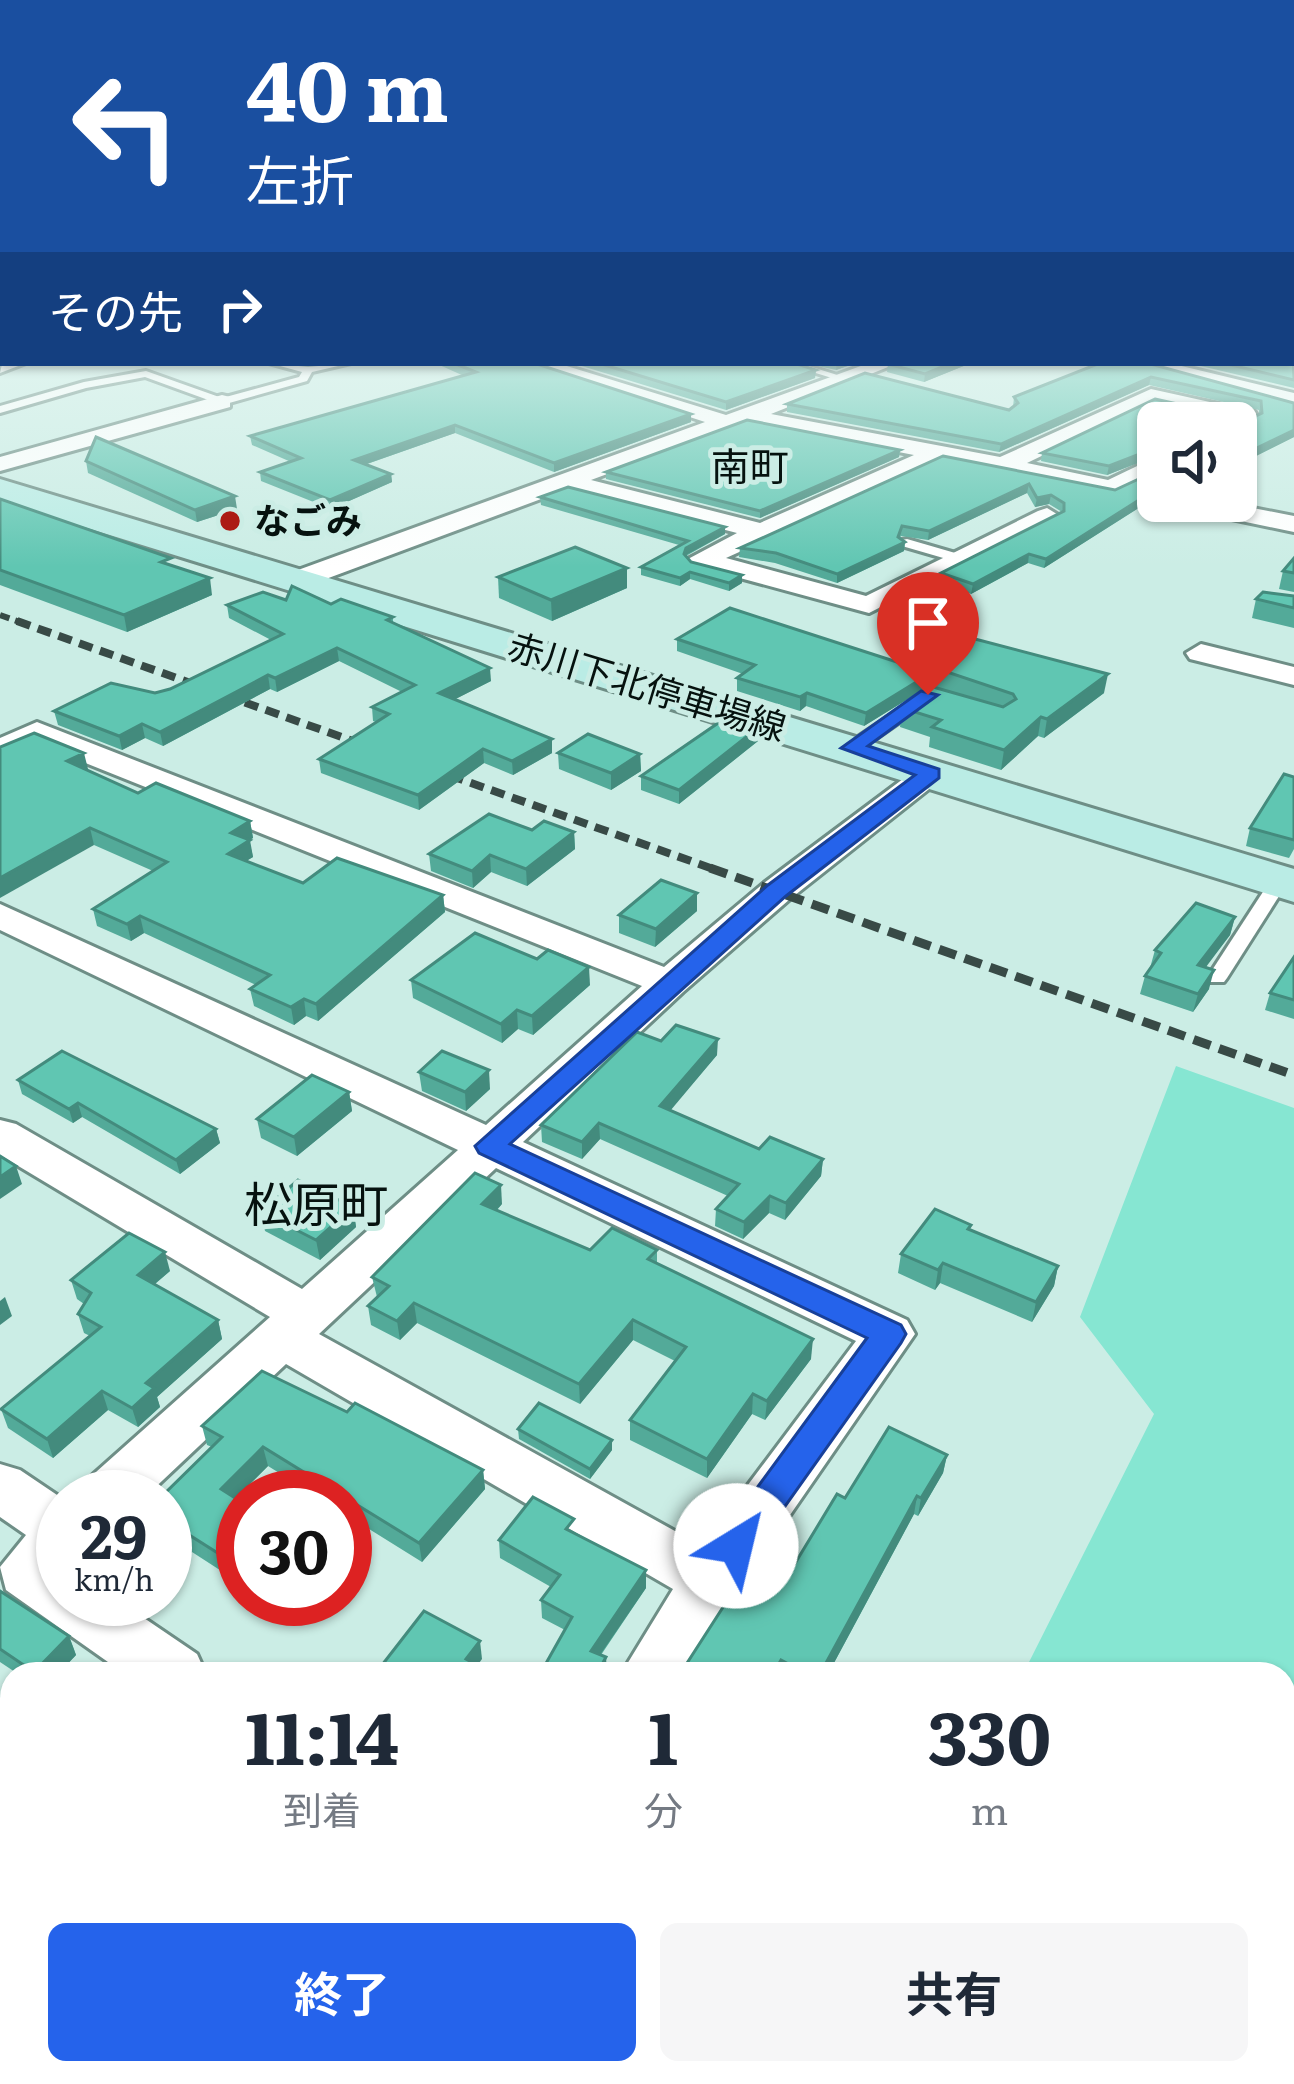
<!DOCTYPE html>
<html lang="ja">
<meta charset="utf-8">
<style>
body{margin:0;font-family:Literata,"Noto Sans JP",serif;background:#f6f6f7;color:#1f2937;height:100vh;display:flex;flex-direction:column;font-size:45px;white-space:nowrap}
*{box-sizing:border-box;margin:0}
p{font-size:39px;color:#747a83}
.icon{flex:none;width:66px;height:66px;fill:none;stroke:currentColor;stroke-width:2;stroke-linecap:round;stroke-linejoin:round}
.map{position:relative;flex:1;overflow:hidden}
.sheet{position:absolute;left:0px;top:1662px;width:1296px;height:423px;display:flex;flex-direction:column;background:#fff;border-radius:36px 36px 0 0;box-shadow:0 3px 9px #0004}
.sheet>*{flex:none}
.banner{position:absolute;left:0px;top:0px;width:1296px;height:366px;box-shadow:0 3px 9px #0004;background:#1a4fa0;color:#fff;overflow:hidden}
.buttons{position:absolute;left:1137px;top:402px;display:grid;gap:24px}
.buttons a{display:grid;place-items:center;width:120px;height:120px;border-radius:18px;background:#fff;box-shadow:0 3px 9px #0004;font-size:60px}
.speed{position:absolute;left:36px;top:1470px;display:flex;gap:24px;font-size:60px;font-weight:700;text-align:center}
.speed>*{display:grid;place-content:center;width:156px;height:156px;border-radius:50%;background:#fff;box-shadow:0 3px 9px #0004;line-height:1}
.speed small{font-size:30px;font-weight:400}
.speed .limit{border:18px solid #d22;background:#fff;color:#111}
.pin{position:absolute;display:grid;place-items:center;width:102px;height:102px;color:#fff;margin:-123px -51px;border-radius:50% 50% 50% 0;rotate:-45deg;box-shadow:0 0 12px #0007}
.pin .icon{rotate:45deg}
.me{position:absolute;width:132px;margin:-66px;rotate:36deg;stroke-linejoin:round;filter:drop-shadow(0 0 9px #0008)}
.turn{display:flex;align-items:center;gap:42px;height:252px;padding:0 48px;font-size:54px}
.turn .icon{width:156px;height:156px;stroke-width:2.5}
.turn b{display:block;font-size:84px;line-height:102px}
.then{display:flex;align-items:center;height:114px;padding:0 48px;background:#0003;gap:24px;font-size:45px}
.eta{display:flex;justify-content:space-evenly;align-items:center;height:204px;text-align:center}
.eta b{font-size:72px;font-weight:700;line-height:84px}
.button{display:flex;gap:24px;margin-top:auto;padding:24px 48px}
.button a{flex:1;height:138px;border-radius:18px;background:#2563eb;color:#fff;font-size:48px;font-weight:700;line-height:138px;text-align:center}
.button a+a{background:#f6f6f7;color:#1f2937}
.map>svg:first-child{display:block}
</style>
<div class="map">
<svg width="1294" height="2084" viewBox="0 0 1294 2084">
<rect width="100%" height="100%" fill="#cbede5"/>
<polygon fill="#86e6d2" points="1176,1066 1294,1108 1294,2084 0,2084 0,1696 12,1702 12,2073 1284,2073 1284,1674 1023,1674 1154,1414 1080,1317"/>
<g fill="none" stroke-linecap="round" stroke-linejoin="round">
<g stroke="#6e8e86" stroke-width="6">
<g id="lane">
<rect x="0" y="300" width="3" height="6"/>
<polygon points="269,363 308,367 351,363 312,372 307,381 222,405 145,377 86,388 0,413 0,406 84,382 146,371 222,398 299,377 302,372"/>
<polygon points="783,363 799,363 850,379 845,382"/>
<polygon points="907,539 969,557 971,560 964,564 902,546 902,540"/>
<polygon points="925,692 931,694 931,700 858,751 846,751 846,745"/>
<polygon points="1279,876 1288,882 1227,978 1224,982 1210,982 1207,978 1272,878"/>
</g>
</g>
<g stroke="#6e8e86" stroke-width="6">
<g id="street">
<rect x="1293" y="343" width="1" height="13"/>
<polygon points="3,360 3,363 26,363 0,373"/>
<path d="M525,363H557L726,415L869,363H898L771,414L1000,457L1151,389L1255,412L1258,417L1236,430V423H1224L1227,419L1153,402L1027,463L1108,480L1158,456V473L1111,495L941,460L726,558L866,596L1038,511L1047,508L1060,516L869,613L692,565L688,559L737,533L568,489L307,586H287L283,580L287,574L705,422ZM747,422L749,423L914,455L760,523L591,480Z"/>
<polygon points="1134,363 1169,363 1294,393 1294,407"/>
<polygon points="222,395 230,397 230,407 0,471 0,457"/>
<polygon points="1167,501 1217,501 1294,516 1294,532 1179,508"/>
<polygon points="1201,644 1294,667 1294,685 1190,659 1186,653"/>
<path d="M37,722L664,967L764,883L919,767H943L948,774L790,899L683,992L523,1142L907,1320L915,1334L732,1599L686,1674H621L673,1589L286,1364L145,1497H79L87,1480L270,1317L0,1155V1120L16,1124L302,1289L458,1150L0,930V904L486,1125L642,986L38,744L0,761V738ZM496,1168L856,1341L702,1546L319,1334Z"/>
<polygon points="0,1464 20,1470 63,1499 63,1599 116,1599 197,1654 206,1674 125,1674 6,1590 0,1567 26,1535 0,1517"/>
<polygon points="543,2073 618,2073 622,2084 547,2084"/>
</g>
</g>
<g stroke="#6e8e86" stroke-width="6">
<polygon id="secondary" points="0,479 1294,869 1294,902 0,501"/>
</g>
<use href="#lane" fill="#fff" fill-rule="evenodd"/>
<use href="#street" fill="#fff" fill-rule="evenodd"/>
<use href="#secondary" fill="#baece5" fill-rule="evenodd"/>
<polyline stroke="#384a46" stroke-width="6" stroke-dasharray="10 6" stroke-linecap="butt" points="0,615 25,624"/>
<g stroke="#384a46" stroke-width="8" stroke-dasharray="14 8" stroke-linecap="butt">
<polyline points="17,621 378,750"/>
<polyline points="429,768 719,871"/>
</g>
<polyline stroke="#384a46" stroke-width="9" stroke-dasharray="18 9" stroke-linecap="butt" points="710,868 1294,1075"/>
</g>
<g fill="#53aa99">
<polygon points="1294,353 1294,388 1188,363 1293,363"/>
<polygon points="435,363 534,363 691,414 691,422 554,472 455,433 367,464 391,474 392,482 331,509 261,481 260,472 291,462 252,445 250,436 464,376"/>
<polygon points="572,363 794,363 816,370 815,378 726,410"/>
<polygon points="804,363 856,363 836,370"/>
<polygon points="971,363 924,382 887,372 888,364"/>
<polygon points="1077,363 1147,363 1294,403 1294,437 1236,466 1236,425 1259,414 1259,410 1149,385 999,452 787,412 787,404 1009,410 1013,407 1014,397 1091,367"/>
<polygon points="1158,423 1158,455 1107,475 1041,461 1042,453"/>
<polygon points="900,450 899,457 760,518 606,479 606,472"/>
<polygon points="943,456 1115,490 1137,509 1044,568 1028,563 971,594 940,583 941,573 1062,512 1049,504 1035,507 1027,493 928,540 901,536 900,538 905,542 904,551 837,583 775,563 739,557 740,548"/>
<polygon points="86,461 237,509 197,522 88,473"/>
<polygon points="540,497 725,534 686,556 691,562 742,575 742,583 729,591 690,579 680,586 641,575 641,567 679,545 541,505"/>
<polygon points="0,499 173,566 212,595 127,632 0,585"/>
<polygon points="1294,558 1294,592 1279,589 1283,571"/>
<polygon points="627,568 627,588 552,621 499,598 498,577"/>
<polygon points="1294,596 1294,628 1252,618 1256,599"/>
<polygon points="286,600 331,604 393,617 393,622 491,681 455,699 552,753 513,775 484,763 419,810 321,773 319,759 376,722 373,721 372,707 402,692 339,661 277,692 270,689 163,746 145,738 122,750 58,725 54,711 170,689 271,640 229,618 227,605"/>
<polygon points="677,639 929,686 864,726 806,706 800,711 737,691 737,678 743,674 677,651"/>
<polygon points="938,669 1104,693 1044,738 1038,736 1001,770 929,747 930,737 900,727 902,708 936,688"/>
<polygon points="758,741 679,804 641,790 641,776"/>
<polygon points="0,747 88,769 86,770 138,793 250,821 253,838 249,840 253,857 246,861 303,883 443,895 445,912 318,1021 306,1016 294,1025 254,1006 250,989 256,985 144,933 131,941 97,926 93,909 153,871 94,845"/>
<polygon points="558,753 640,754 641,771 611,790 559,769"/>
<polygon points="1294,777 1294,849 1289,858 1246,846 1250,828"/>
<polygon points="532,830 574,832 575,849 527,886 491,872 473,888 431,871 429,854"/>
<polygon points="697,893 697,911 655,947 619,933 619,915"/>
<polygon points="1235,917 1230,935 1205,967 1209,989 1193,1012 1140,994 1145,976 1150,968 1155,950"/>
<polygon points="1294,957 1294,1019 1265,1010 1270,993"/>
<polygon points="537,959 590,985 533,1035 518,1029 502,1043 413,998 411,980"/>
<polygon points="661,1041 717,1055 670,1110 759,1149 823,1159 821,1176 785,1220 769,1213 743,1239 715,1226 716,1209 728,1196 600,1139 582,1159 542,1142 541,1125"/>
<polygon points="419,1072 490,1089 466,1111 422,1091"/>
<polygon points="18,1080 216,1129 220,1143 180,1174 82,1117 73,1123 22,1094"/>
<polygon points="349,1092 352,1111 297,1156 261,1138 257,1119"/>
<polygon points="502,1204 497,1210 590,1250 657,1250 657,1263 811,1359 765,1420 752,1414 707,1478 630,1440 630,1420 675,1361 633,1340 580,1404 417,1323 400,1340 371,1325 368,1306 377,1297 372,1277"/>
<polygon points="353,1207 356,1227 320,1260 265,1231 261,1212"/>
<polygon points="971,1225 970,1230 1058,1266 1054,1286 1032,1322 940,1283 935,1290 898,1273 901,1254"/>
<polygon points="170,1271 155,1284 218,1320 222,1339 157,1397 160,1407 138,1427 108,1410 53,1458 8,1428 1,1409 90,1336 84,1333 78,1314 84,1304 77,1299 71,1280"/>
<polygon points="347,1412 483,1470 485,1489 422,1562 345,1514 345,1497 318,1497 268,1466 236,1498 243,1503 243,1585 192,1552 163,1495 212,1447 207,1445 202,1426"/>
<polygon points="518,1429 612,1440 612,1450 590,1479 519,1439"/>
<polygon points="947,1455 943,1473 918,1516 914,1514 828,1674 680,1674 791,1570 845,1498"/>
<polygon points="574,1533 646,1588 601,1655 607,1674 565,1630 542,1618 541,1600 551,1587 500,1558 499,1540"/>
<polygon points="0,1591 69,1636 76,1655 58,1674 18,1674 0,1662"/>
</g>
<g fill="#438b7d">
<polygon points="837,363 856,363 836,370"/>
<polygon points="952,363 971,363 924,382 925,374"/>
<polygon points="816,370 815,378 726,410 726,402"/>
<polygon points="1151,377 1149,385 999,452 1001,444"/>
<polygon points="691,414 691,422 554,472 554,463"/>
<polygon points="455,425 455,433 355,468 354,460"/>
<polygon points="1294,430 1294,437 1236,466 1236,458"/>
<polygon points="1158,447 1158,455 1107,475 1109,466"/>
<polygon points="900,450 899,457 760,518 760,511"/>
<polygon points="391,474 392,482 331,509 330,500"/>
<polygon points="1158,483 1158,490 1137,509 1044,568 1046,559"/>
<polygon points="1029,484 1027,493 928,540 929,531"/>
<polygon points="1051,495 1049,504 1035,507 1037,498"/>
<polygon points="235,496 237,509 197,522 195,510"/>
<polygon points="902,526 898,545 905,542 904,551 837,583 837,574 898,537"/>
<polygon points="725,527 725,534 686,555 684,562 686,548"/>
<polygon points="1029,554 1028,563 971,594 973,584"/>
<polygon points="627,568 627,588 552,621 551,600"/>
<polygon points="690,572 690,579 680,586 680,578"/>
<polygon points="742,575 742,583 729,591 729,583"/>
<polygon points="210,578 212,595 127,632 124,615"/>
<polygon points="337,648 339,661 277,692 275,678"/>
<polygon points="490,668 491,681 440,707 439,693"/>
<polygon points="931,673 929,686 864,726 866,713"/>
<polygon points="1108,674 1104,693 1044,738 1047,719"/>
<polygon points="268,675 270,689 163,746 160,732"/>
<polygon points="807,693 806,706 800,711 800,697"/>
<polygon points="1041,717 1038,736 1001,770 1004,750"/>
<polygon points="142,724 145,738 122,750 119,736"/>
<polygon points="759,727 758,741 679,804 679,790"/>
<polygon points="552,739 552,753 513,775 512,761"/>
<polygon points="483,749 484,763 419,810 418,795"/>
<polygon points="84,753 88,769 71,777 67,761"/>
<polygon points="640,754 641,771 611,790 611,773"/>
<polygon points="250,821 253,838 234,849 231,833"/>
<polygon points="90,828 94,845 0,898 0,878"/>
<polygon points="574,832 575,849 527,886 526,869"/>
<polygon points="250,840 253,857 231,870 228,854"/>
<polygon points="490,855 491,872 473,888 472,871"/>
<polygon points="697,893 697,911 655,947 656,929"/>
<polygon points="443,895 445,912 318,1021 316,1004"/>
<polygon points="140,916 144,933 131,941 127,924"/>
<polygon points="1235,917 1230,935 1194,983 1198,965"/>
<polygon points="589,967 590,985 533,1035 532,1016"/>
<polygon points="1214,970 1209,989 1193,1012 1198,994"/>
<polygon points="304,999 306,1016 294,1025 291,1007"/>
<polygon points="517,1010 518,1029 502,1043 501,1024"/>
<polygon points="718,1039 717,1055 660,1123 660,1106"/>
<polygon points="489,1070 490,1089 466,1111 465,1092"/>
<polygon points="349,1092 352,1111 297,1156 294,1137"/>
<polygon points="78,1103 82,1117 73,1123 69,1109"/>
<polygon points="599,1123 600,1139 582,1159 582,1142"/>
<polygon points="216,1129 220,1143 180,1174 176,1160"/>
<polygon points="823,1159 821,1176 785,1220 786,1203"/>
<polygon points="16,1166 22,1184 0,1199 0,1177"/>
<polygon points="501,1185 502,1204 484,1223 482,1204"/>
<polygon points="770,1196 769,1213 743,1239 744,1222"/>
<polygon points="353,1207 356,1227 320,1260 316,1240"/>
<polygon points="165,1252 170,1271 144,1293 138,1275"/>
<polygon points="943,1263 940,1283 935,1290 938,1270"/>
<polygon points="1058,1266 1054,1286 1032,1322 1036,1302"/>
<polygon points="5,1297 12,1316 0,1325 0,1301"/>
<polygon points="414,1303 417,1323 400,1340 397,1321"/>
<polygon points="218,1320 222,1339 157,1397 160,1407 138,1427 132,1408 146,1383"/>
<polygon points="633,1320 633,1340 580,1404 579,1384"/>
<polygon points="813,1339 811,1359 765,1420 767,1401"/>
<polygon points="102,1391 108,1410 53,1458 47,1439"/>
<polygon points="753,1394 752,1414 707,1478 707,1459"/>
<polygon points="612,1440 612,1450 590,1479 590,1469"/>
<polygon points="263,1447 268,1466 226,1508 221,1489"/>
<polygon points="947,1455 943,1473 918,1516 921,1498"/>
<polygon points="483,1470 485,1489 422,1562 419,1543"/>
<polygon points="917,1496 914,1514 828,1674 820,1674"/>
<polygon points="186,1533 192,1552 165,1577 165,1553"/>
<polygon points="646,1570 646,1588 591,1668 591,1651"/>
<polygon points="69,1636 76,1655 58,1674 35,1674 34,1672"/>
<polygon points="480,1641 482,1659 471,1674 466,1659"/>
<polygon points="606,1657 607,1674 597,1674"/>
</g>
<g fill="#60c6b2" stroke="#438b7d" stroke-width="3">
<polygon points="0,275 3,275 3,291 0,292"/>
<polygon points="1293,352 1294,380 1223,363 1293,363"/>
<polygon points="453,363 534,363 691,414 554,463 455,425 354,460 391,474 330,500 260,472 301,458 250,436 476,372"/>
<polygon points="598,363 794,363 816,370 726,402"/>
<polygon points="891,363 952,363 925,374 888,364"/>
<polygon points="1100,363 1147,363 1294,403 1294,430 1236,458 1236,425 1262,413 1261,401 1151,377 1001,444 787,404 865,373 1009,410 1018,403 1014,397"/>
<polygon points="1155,399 1222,414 1233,423 1158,423 1158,447 1109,466 1042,453"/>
<polygon points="747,420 900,450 760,511 606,472"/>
<polygon points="96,437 235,496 195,510 86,461"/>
<polygon points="943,456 1115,490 1158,470 1158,483 1139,500 1046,559 1029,554 973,584 941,573 1064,511 1064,503 1051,495 1037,498 1029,484 929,531 902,526 898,537 905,542 837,574 776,553 740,548"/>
<polygon points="568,487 725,527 686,548 684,554 691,562 742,575 729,583 690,572 680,578 641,567 688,541 540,497"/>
<polygon points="0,499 171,558 161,562 210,578 124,615 0,570"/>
<polygon points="575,547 627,568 551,600 498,577"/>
<polygon points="1294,558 1294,573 1283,571"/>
<polygon points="292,586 331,604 341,599 393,617 387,620 490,668 439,693 552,739 512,761 483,749 418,795 319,759 389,714 372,707 415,685 337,648 275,678 268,675 160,732 142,724 119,736 54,711 111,683 155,693 170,689 283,634 227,605 263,592 286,600"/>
<polygon points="1263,592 1294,596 1294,608 1256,599"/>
<polygon points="730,608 931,673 866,713 807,693 800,697 737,678 755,665 677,639"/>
<polygon points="975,639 1108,674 1047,719 1041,717 1004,750 932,727 941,720 902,708 933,687 1003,707 1016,699 1013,694 938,669"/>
<polygon points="727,717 759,727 679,790 641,776"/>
<polygon points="34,733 84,753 67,761 138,793 156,783 250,821 231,833 250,840 228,854 303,883 337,858 443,895 316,1004 304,999 291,1007 250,989 270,975 140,916 127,924 93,909 167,862 90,828 0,878 0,747"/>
<polygon points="588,734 640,754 611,773 558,753"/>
<polygon points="1284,774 1294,777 1294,840 1250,828"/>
<polygon points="489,814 532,830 544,821 574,832 526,869 490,855 472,871 429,854"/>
<polygon points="661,880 697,893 656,929 619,915"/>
<polygon points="1196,903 1235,917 1198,965 1214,970 1198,994 1145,976 1161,953 1155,950"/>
<polygon points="475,933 537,959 548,950 589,967 532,1016 517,1010 501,1024 411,980"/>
<polygon points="1294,957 1294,1000 1270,993"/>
<polygon points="676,1025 718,1039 660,1106 759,1149 770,1137 823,1159 786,1203 770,1196 744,1222 716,1209 739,1184 599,1123 582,1142 541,1125 637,1032 661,1041"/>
<polygon points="62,1051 216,1129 176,1160 78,1103 69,1109 18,1080"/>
<polygon points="442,1051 489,1070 465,1092 419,1072"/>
<polygon points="312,1075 349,1092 294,1137 257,1119"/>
<polygon points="0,1156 16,1166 0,1177"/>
<polygon points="475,1173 501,1185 482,1204 590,1250 612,1228 657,1250 648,1259 813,1339 767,1401 753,1394 707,1459 630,1420 686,1347 633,1320 579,1384 414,1303 397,1321 368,1306 389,1286 372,1277"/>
<polygon points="298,1180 353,1207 316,1240 261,1212"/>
<polygon points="935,1209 971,1225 968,1229 1058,1266 1036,1302 943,1263 938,1270 901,1254"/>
<polygon points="129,1233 165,1252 138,1275 218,1320 146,1383 154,1388 132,1408 102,1391 47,1439 1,1409 101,1327 78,1314 91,1293 71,1280"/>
<polygon points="262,1371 347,1412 355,1403 483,1470 419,1543 263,1447 221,1489 243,1503 243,1569 186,1533 165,1553 165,1497 130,1497 146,1483 163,1495 222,1437 202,1426"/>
<polygon points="539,1403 612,1440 590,1469 518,1429"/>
<polygon points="889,1427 947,1455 921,1498 917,1496 820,1674 807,1674 781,1660 773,1674 680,1674 758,1553 791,1570 837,1494 845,1498"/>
<polygon points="533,1497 574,1519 566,1529 646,1570 591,1651 606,1657 597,1674 540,1674 572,1617 541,1600 560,1575 499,1540"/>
<polygon points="0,1591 69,1636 34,1672 0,1649"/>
<polygon points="424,1611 480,1641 466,1659 494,1674 375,1674"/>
</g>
<linearGradient id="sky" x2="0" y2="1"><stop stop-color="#66b0c8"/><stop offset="0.49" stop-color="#e8f7f3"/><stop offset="1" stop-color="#e8f7f3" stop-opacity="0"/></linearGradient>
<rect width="1294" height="567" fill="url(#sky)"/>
<polygon fill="#2563eb" stroke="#184099" stroke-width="3" points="921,691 938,695 868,746 939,769 939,778 786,896 510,1144 901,1325 906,1334 901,1343 749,1557 736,1562 723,1557 717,1546 723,1534 867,1338 479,1153 475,1146 768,885 915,775 841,748"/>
<circle fill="#ac1b14" stroke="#cbede5" stroke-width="4.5" cx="230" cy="521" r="12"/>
<g text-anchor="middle" stroke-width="10" stroke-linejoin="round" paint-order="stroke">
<g font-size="36" font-weight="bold" fill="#06120f" stroke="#cbede5" text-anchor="start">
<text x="254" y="534">なごみ</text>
</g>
<g font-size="36" fill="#06120f" stroke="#cbede5">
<text transform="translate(647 687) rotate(17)" y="13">赤川下北停車場線</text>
</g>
<g font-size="39" fill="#06120f" stroke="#cbede5">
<text x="750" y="481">南町</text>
</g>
<g font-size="48" fill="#06120f" stroke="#cbede5">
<text x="316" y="1222">松原町</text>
</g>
</g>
</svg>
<div class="buttons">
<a><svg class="icon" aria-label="sound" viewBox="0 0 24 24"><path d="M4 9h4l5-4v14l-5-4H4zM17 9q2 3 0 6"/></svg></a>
</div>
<div class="speed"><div>29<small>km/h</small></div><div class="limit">30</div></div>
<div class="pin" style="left:928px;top:695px;background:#d93025"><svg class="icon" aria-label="arrive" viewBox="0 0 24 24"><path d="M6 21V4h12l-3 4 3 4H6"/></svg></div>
<svg class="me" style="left:736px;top:1546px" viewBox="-20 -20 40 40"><circle r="19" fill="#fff"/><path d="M0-13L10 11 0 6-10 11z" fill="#2563eb"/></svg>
<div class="banner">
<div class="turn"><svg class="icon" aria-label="left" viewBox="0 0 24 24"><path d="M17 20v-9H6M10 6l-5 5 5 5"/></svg><div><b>40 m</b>左折</div></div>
<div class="then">その先<svg class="icon" aria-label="right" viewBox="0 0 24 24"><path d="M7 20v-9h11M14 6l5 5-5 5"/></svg></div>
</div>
<section class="sheet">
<div class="eta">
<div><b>11:14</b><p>到着</p></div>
<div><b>1</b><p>分</p></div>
<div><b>330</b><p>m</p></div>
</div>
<div class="button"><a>終了</a><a>共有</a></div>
</section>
</div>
